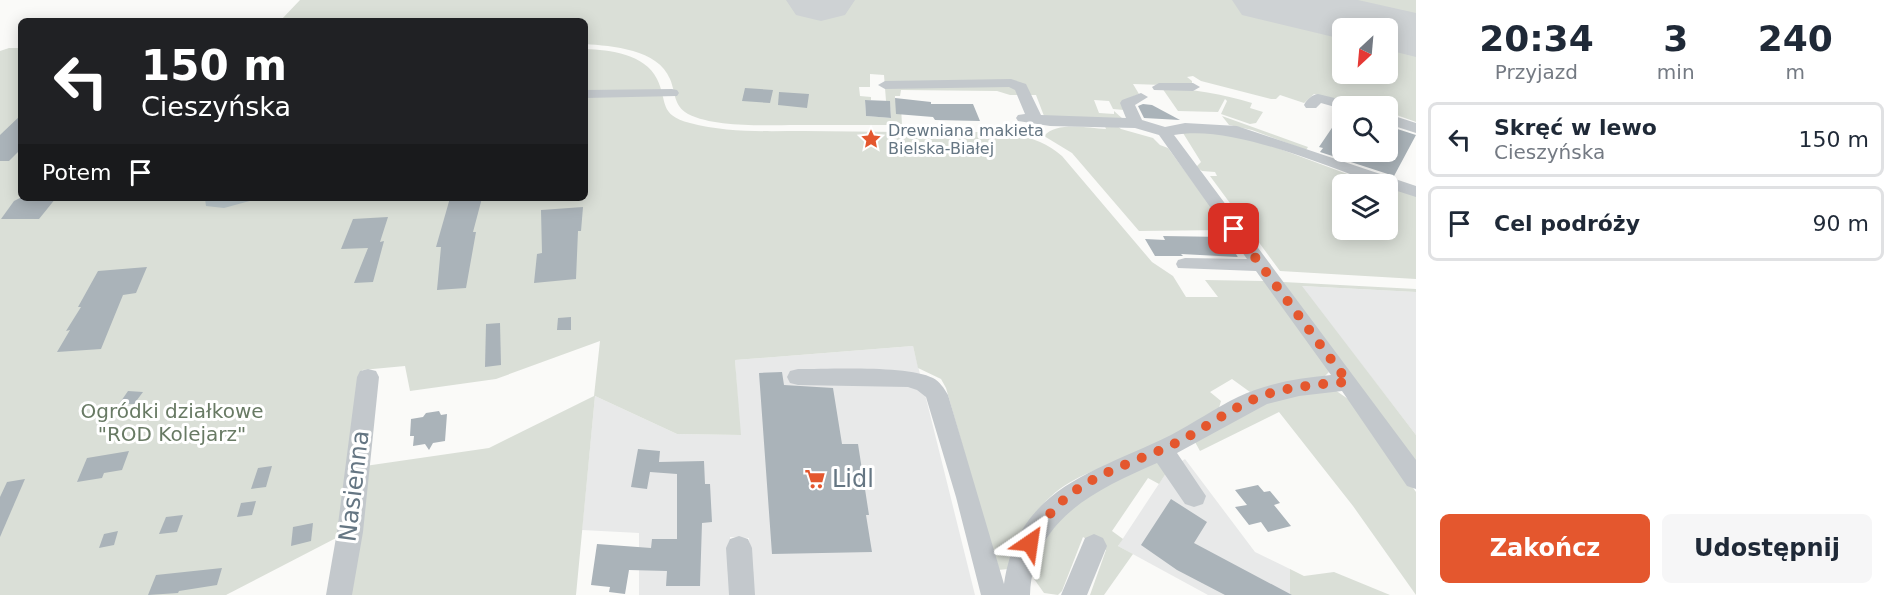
<!DOCTYPE html>
<html lang="pl">
<meta charset="utf-8">
<style>
body{margin:0;font-family:"DejaVu Sans",sans-serif;background:#f6f6f7;color:#1f2937;height:100vh;display:flex;flex-direction:column;font-size:22px;white-space:nowrap}
*{box-sizing:border-box;margin:0}
p{font-size:20px;color:#747a83}
.icon{flex:none;width:33px;height:33px;fill:none;stroke:currentColor;stroke-width:2;stroke-linecap:round;stroke-linejoin:round}
.map{position:relative;flex:1;overflow:hidden}
.sheet{display:flex;flex-direction:column;background:#fff;width:480px}
.sheet>*{flex:none}
.banner{position:absolute;left:18px;top:18px;width:570px;height:183px;border-radius:9px;box-shadow:0 3px 15px #0003;background:#202124;color:#fff;overflow:hidden}
.needle{width:39px;rotate:206deg}
.buttons{position:absolute;left:1332px;top:18px;display:grid;gap:12px}
.buttons a{display:grid;place-items:center;width:66px;height:66px;border-radius:9px;background:#fff;box-shadow:0 3px 15px #0003;font-size:30px}
.pin{position:absolute;display:grid;place-items:center;width:51px;height:51px;color:#fff;margin:-26px;border-radius:12px;box-shadow:0 3px 9px #0006}
.me{position:absolute;width:66px;margin:-33px;rotate:32deg;stroke-linejoin:round;filter:drop-shadow(0 0 4px #0008)}
.turn{display:flex;align-items:center;gap:21px;height:126px;padding:0 24px;font-size:27px}
.turn .icon{width:78px;height:78px;stroke-width:2.5}
.turn b{display:block;font-size:42px;line-height:51px}
.then{display:flex;align-items:center;height:57px;padding:0 24px;background:#0003;gap:12px;font-size:22px}
.eta{display:flex;justify-content:space-evenly;align-items:center;height:102px;text-align:center}
.eta b{font-size:36px;font-weight:600;line-height:42px}
.primary-button{display:flex;gap:12px;margin-top:auto;padding:12px 24px}
.primary-button a{flex:1;height:69px;border-radius:9px;background:#e4572e;color:#fff;font-size:24px;font-weight:600;line-height:69px;text-align:center}
.primary-button a+a{background:#f6f6f7;color:#1f2937}
ul{padding:0;list-style:none}
li{display:flex;align-items:center;gap:18px;height:75px;margin:0 12px 9px;padding:0 12px;border:3px solid #e0e1e3;border-radius:9px}
li div{flex:1}
li b{display:block;font-size:22px}
li em{font-style:normal}
main{display:flex;flex:1;min-height:0}
.map>svg:first-child{display:block}
</style>
<main>
<div class="map">
<svg width="1416" height="595" viewBox="0 0 1416 595">
<rect width="100%" height="100%" fill="#fafaf8"/>
<g fill="#e8e9e9">
<polygon points="1301,286 1416,292 1416,435"/>
<polygon points="913,346 975,595 753,595 749,538 730,537 732,595 639,595 639,533 582,530 595,396 677,434 740,435 735,360"/>
<polygon points="1185,459 1255,552 1290,569 1290,595 1208,595 1118,546 1168,470"/>
</g>
<g fill="#dadfd7" fill-rule="evenodd">
<path d="M300,0H1416V122L1388,112V106H1369L1350,101L1347,104L1314,94L1304,103L1280,95L1276,99H1271L1201,81L1193,76L1187,77L1192,81V86L1133,84L1139,94L1132,97L1124,110L1113,109L1109,101L1094,100L1099,113L1114,114V111L1123,119L1044,116L1036,95H1010L997,91L901,90L900,96H895V100L901,106L902,125C867,125 832,125 797,125C765,125 716,128 688,114C673,105 676,93 670,79C658,49 612,46 585,44V21H280ZM1342,28H1388V74H1342ZM870,74L884,75L886,101L890,102L891,118L866,116L865,100H871V97L860,96L859,87H870Z"/>
<path d="M9,48H21V198H585V49C610,50 645,54 657,79C668,101 658,115 690,123C727,133 767,131 804,131C869,132 933,132 997,132C1021,134 1043,140 1062,156L1152,262L1173,276L1186,297H1218L1205,280L1265,281L1327,366L1329,372L1325,376L1250,392L1232,379L1210,392L1221,401L1219,408C1189,430 1152,446 1117,461C1086,474 1058,483 1037,512C1025,529 1017,551 1008,569L998,570L946,388L941,379L918,368L913,346L735,360L741,435L677,434L595,396L576,595H346L365,466L489,448L594,396L600,341L496,379L410,391L405,366L362,370L340,536L226,595H0V51Z"/>
<path d="M1162,88C1193,89 1222,94 1252,103L1250,108L1263,112L1256,123L1250,124L1221,114L1227,101L1225,99L1218,112L1178,111Z"/>
<polygon points="1222,116 1308,147 1306,150 1252,130 1229,125"/>
<path d="M1104,124L1116,125L1121,129L1153,138L1160,145L1168,148L1228,230L1139,231L1072,153L1044,136C1057,121 1087,128 1106,129Z"/>
<polygon points="1188,131 1240,134 1374,184 1342,184 1342,230 1388,230 1388,185 1416,194 1416,279 1280,271 1210,176 1217,176 1215,172 1202,171 1196,167 1201,162 1183,133"/>
<polygon points="1283,282 1416,289 1416,292 1302,286 1416,435 1416,469"/>
<polygon points="1335,390 1351,401 1416,492 1416,595 1353,506 1279,412 1200,451 1195,442 1266,403 1280,398"/>
<path d="M1157,461L1168,470L1159,484L1148,478L1112,531L1123,539L1118,546L1133,554L1104,595H1090L1106,550L1083,537L1062,591L1058,595L1044,593L1032,576C1039,547 1056,517 1081,499C1102,484 1133,473 1157,461Z"/>
<polygon points="1290,569 1304,576 1334,572 1390,595 1290,595"/>
</g>
<polygon fill="#bbc7cb" points="261,198 224,208 206,206 205,199"/>
<g fill="none" stroke-linecap="round" stroke-linejoin="round">
<g fill="#ced2d4" fill-rule="evenodd">
<polygon points="786,0 855,0 845,15 821,21 796,15"/>
<polygon points="1232,0 1358,0 1416,13 1416,57 1388,50 1388,28 1342,28 1342,39 1242,15"/>
</g>
</g>
<g fill="#aab3b9">
<polygon points="745,88 773,90 770,103 742,101"/>
<polygon points="779,92 809,94 807,108 778,105"/>
<polygon points="895,98 931,102 931,104 973,104 980,121 935,120 933,117 896,114"/>
<polygon points="865,100 890,101 891,118 866,116"/>
<polygon points="1143,104 1152,105 1180,120 1144,118 1138,106"/>
<polygon points="1342,113 1342,152 1388,152 1388,126 1416,135 1394,176 1320,152 1323,148 1319,147"/>
<polygon points="21,115 21,149 9,161 0,161 0,135"/>
<polygon points="20,198 56,198 39,219 1,219 14,201"/>
<polygon points="450,198 482,198 473,232 476,232 466,288 437,290 441,247 436,247"/>
<polygon points="583,207 581,231 578,231 576,279 534,283 537,254 542,253 541,210"/>
<polygon points="388,217 380,242 384,241 373,282 354,283 368,248 341,249 353,219"/>
<polygon points="1163,236 1224,237 1238,257 1181,254 1183,256 1155,256 1145,239 1165,240"/>
<polygon points="147,267 136,293 123,295 101,349 57,352 70,330 66,331 81,307 78,307 98,271"/>
<polygon points="571,317 571,330 557,330 558,318"/>
<polygon points="500,323 501,365 485,367 486,324"/>
<polygon points="782,372 784,385 833,388 842,444 858,444 869,515 866,515 872,552 772,554 759,373"/>
<polygon points="128,391 143,392 134,404 119,404"/>
<polygon points="439,411 441,415 447,414 445,441 433,443 429,450 425,444 413,446 414,436 410,436 411,419 423,417 426,413"/>
<polygon points="638,449 660,451 659,462 704,461 705,484 710,484 712,522 702,523 700,586 666,586 667,571 629,570 625,594 609,592 610,587 591,585 597,544 651,548 652,539 677,539 677,474 650,472 647,489 631,487"/>
<polygon points="129,451 122,470 104,473 102,478 77,482 87,458"/>
<polygon points="272,466 266,487 251,489 258,468"/>
<polygon points="25,479 0,537 0,497 7,482"/>
<polygon points="1258,485 1264,492 1270,491 1280,503 1274,505 1291,526 1268,532 1261,522 1249,525 1235,507 1247,505 1235,490"/>
<polygon points="1171,499 1207,522 1194,543 1292,595 1225,595 1177,570 1141,545"/>
<polygon points="256,501 252,515 237,517 241,503"/>
<polygon points="183,515 177,532 159,534 166,517"/>
<polygon points="313,523 311,541 291,546 293,527"/>
<polygon points="118,531 114,545 99,548 104,534"/>
<polygon points="222,568 217,585 179,591 178,593 148,595 156,575"/>
</g>
<g fill="none" stroke-linecap="round" stroke-linejoin="round">
<g fill="#c3c8cc" fill-rule="evenodd">
<path d="M1011,79L1026,84L1041,115L1126,118L1120,103L1122,100L1141,93L1148,97L1135,105L1142,120L1165,127L1185,123L1237,126L1416,186V197L1388,188V184H1378C1321,165 1232,124 1174,135L1416,460V489L1407,486L1342,391L1299,396L1267,404L1177,453L1206,496L1203,504L1194,507L1185,504L1157,463C1096,490 1033,518 1030,595H981L956,497L926,397L917,390L908,387L798,385L790,383L787,377L790,371L798,369C829,369 908,365 933,378C940,382 944,388 948,395L1004,584C1018,486 1097,472 1171,435C1194,423 1215,408 1238,397C1268,383 1299,378 1331,375L1256,271L1178,268L1176,264L1178,260L1185,258L1247,259L1159,135L1135,128L1050,126L1018,121L1016,118L1018,115L1025,114L1015,90L1009,87L885,89L878,85L885,81Z"/>
<polygon points="1159,83 1193,83 1200,87 1193,91 1154,90 1152,87"/>
<polygon points="672,89 677,90 679,93 677,96 585,98 585,90"/>
<path d="M1318,94L1355,103L1357,106H1342V109L1321,103L1316,108H1306L1304,105C1307,99 1312,95 1318,94Z"/>
<polygon points="1388,114 1416,123 1416,133 1388,124"/>
<polygon points="368,369 376,371 379,377 363,532 352,595 326,595 337,532 357,377 360,371"/>
<polygon points="1094,534 1103,538 1107,546 1087,595 1061,595 1085,538"/>
<polygon points="739,536 748,539 752,548 755,595 729,595 726,548 730,539"/>
</g>
</g>
<g fill="none" stroke-linecap="round" stroke-linejoin="round">
<path stroke="#e4572e" stroke-width="10" stroke-dasharray="0 18" d="M1030,543C1040,526 1051,510 1067,497C1098,471 1142,460 1178,442C1208,427 1237,403 1271,393C1296,386 1322,384 1348,382L1234,229"/>
</g>
<defs>
<g id="sight-bare" transform="scale(1.62)"><path d="M0-6L1.8-2.2L6-1.7L2.9 1.2L3.7 5.4L0 3.3L-3.7 5.4L-2.9 1.2L-6-1.7L-1.8-2.2Z" fill="#e4572e" stroke="#fff" stroke-width="2.5" paint-order="stroke"/></g>
<g id="supermarket-bare" transform="scale(1.62)"><path d="M-6-5.5h2.5l.6 2H6L4.5 2H-2.5L-4.4-4H-6ZM-1.5 3.2a1.3 1.3 0 1 0 .1 0ZM3 3.2a1.3 1.3 0 1 0 .1 0Z" fill="#e4572e" stroke="#fff" stroke-width="2.5" paint-order="stroke"/></g>
</defs>
<g fill-rule="evenodd">
<use href="#sight-bare" x="871" y="139"/>
<use href="#supermarket-bare" x="815" y="479"/>
</g>
<g text-anchor="middle" stroke-width="6" stroke-linejoin="round" paint-order="stroke">
<g font-size="16" fill="#657683" stroke="#fff" text-anchor="start">
<text x="888" y="136">Drewniana makieta<tspan x="888" dy="18">Bielska-Białej</tspan></text>
</g>
<g font-size="20" fill="#687a64" stroke="#fff">
<text x="172" y="418">Ogródki działkowe<tspan x="172" dy="23">"ROD Kolejarz"</tspan></text>
</g>
<g font-size="24" fill="#657683" stroke="#fff" text-anchor="start">
<text x="832" y="487">Lidl</text>
</g>
<g font-size="24" fill="#657683" stroke="#fff">
<text transform="translate(354 486) rotate(-83)" y="8">Nasienna</text>
</g>
</g>
</svg>
<div class="buttons">
<a><svg class="needle" viewBox="-14 -14 28 28"><path d="M0-13l5 13h-10z" fill="#e53935"/><path d="M0 13l5-13h-10z" fill="#747a83"/></svg></a>
<a><svg class="icon" aria-label="search" viewBox="0 0 24 24"><circle cx="10" cy="10" r="6"/><path d="M15 15l6 6"/></svg></a>
<a><svg class="icon" aria-label="layers" viewBox="0 0 24 24"><path d="M12 4l9 5-9 5-9-5zM3 14l9 5 9-5"/></svg></a>
</div>
<div class="pin" style="left:1234px;top:229px;background:#d93025"><svg class="icon" aria-label="arrive" viewBox="0 0 24 24"><path d="M6 21V4h12l-3 4 3 4H6"/></svg></div>
<svg class="me" style="left:1030px;top:543px" viewBox="-20 -20 40 40"><path d="M0-17L14 15 0 8-14 15z" fill="#e4572e" stroke="#fff" stroke-width="4"/></svg>
<div class="banner">
<div class="turn"><svg class="icon" aria-label="left" viewBox="0 0 24 24"><path d="M17 20v-9H6M10 6l-5 5 5 5"/></svg><div><b>150 m</b>Cieszyńska</div></div>
<div class="then">Potem<svg class="icon" aria-label="arrive" viewBox="0 0 24 24"><path d="M6 21V4h12l-3 4 3 4H6"/></svg></div>
</div>
</div>
<section class="sheet">
<div class="eta">
<div><b>20:34</b><p>Przyjazd</p></div>
<div><b>3</b><p>min</p></div>
<div><b>240</b><p>m</p></div>
</div>
<ul>
<li><svg class="icon" aria-label="left" viewBox="0 0 24 24"><path d="M17 20v-9H6M10 6l-5 5 5 5"/></svg><div><b>Skręć w lewo</b><p>Cieszyńska</p></div><em>150 m</em></li>
<li><svg class="icon" aria-label="arrive" viewBox="0 0 24 24"><path d="M6 21V4h12l-3 4 3 4H6"/></svg><div><b>Cel podróży</b></div><em>90 m</em></li>
</ul>
<div class="primary-button"><a>Zakończ</a><a>Udostępnij</a></div>
</section>
</main>
